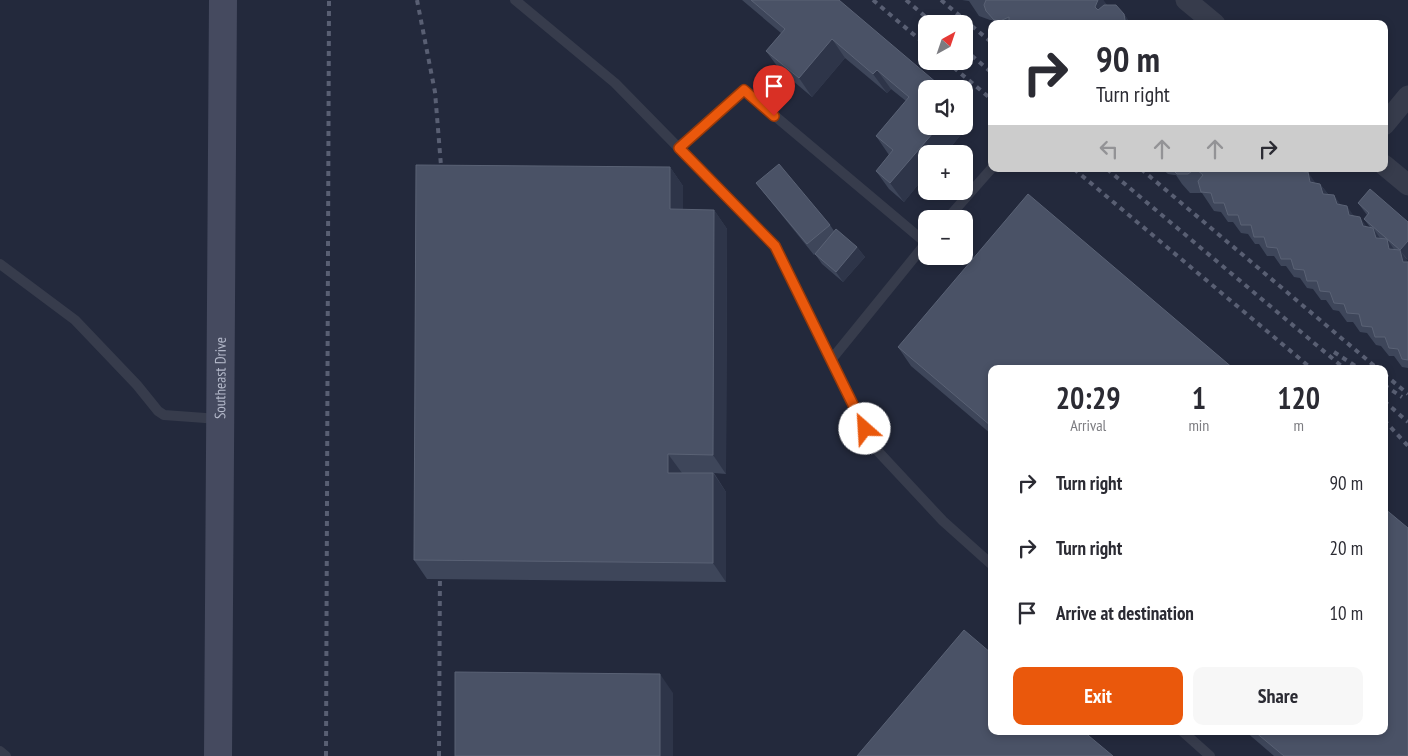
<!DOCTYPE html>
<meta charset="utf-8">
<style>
body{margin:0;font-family:"PT Sans Narrow",sans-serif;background:#f7f7f7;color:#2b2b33;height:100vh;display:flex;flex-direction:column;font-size:19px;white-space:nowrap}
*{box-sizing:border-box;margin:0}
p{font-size:16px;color:#7c7c81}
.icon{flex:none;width:28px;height:28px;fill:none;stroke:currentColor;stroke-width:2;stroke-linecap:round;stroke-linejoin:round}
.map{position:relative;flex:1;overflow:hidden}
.panel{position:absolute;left:988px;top:365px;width:400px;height:370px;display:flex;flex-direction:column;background:#fff;border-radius:10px;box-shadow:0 2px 8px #0003}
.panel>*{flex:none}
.banner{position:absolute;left:988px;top:20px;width:400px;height:152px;border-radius:10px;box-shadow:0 2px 8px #0003;background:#fff;color:#2b2b33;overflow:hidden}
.needle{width:32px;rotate:40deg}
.controls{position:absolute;left:918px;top:15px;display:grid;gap:10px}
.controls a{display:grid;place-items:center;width:55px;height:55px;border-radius:10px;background:#fff;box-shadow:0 2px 8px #0003;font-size:25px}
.pin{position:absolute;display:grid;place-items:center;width:42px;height:42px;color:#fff;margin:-51px -21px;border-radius:50% 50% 50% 0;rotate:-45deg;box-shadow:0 0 5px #0007}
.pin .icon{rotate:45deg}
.me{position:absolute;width:55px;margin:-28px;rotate:334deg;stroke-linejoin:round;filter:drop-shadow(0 0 4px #0008)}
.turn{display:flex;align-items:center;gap:18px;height:105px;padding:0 25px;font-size:22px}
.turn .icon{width:65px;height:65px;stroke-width:2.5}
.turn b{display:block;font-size:35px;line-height:42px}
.lanes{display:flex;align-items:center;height:48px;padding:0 25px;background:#0003;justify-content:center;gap:25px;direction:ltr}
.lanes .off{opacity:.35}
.eta{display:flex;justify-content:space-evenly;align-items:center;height:85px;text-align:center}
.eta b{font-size:30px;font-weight:600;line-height:35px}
.action{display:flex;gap:10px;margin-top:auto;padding:10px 25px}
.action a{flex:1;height:58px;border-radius:10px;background:#ea580c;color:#fff;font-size:20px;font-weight:600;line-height:58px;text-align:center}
.action a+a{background:#f7f7f7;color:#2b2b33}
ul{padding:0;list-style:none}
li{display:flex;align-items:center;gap:15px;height:65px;padding:0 25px}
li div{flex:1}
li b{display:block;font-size:19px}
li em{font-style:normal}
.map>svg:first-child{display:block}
</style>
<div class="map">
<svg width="1408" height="756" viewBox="0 0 1408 756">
<rect width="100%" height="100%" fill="#23293c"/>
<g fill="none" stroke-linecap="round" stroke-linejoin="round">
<g stroke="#373c4c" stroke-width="10">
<polyline points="515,0 615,83 775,246 873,446 943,521 991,564"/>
<polyline points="679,148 744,90 926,243 831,360"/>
<polyline points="947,219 991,169"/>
<polyline points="0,264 75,320 137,385 158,411 164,415 219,419"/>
<polyline points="1182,731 1210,756"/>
<polyline points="0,751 6,756"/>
</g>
<g stroke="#373c4c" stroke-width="21">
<polyline points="1186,0 1215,24"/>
<polyline points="1384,125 1408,96"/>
<polyline points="1384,165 1408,185"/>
</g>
<path stroke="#454a5f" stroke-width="28" id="s1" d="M218,756L223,0"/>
<g stroke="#595f73" stroke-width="4" stroke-dasharray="5 5" stroke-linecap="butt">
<polyline points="417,0 435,92 442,178"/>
<polyline points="873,0 926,45"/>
<polyline points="906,0 934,24"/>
<polyline points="941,0 991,42"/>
<polyline points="964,49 991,72"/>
<polyline points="946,61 991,99"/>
<polyline points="1074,169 1312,369"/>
<polyline points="1107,169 1345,369"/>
<polyline points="1141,169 1378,369"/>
<polyline points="1334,352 1360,369"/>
<polyline points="1384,374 1408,394"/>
<polyline points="1384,385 1402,397"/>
<polyline points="1384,401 1408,422"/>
<polyline points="1384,420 1408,446"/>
<polyline points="326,756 329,0"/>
<polyline points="439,756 440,565"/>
</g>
</g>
<g fill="#3e465a">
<polygon points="742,0 839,0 964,126 964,107 973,120 945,154 926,154 926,175 904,202 889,189 876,171 889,155 876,136 906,101 891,89 887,93 845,58 812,97 780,70 766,51 781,33"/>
<polygon points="962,0 1103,0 1107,5 1124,14 1130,23 1137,24 995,24 992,20 990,20 979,16 969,1"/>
<polygon points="670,167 683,186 683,210 714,210 727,229 726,474 714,473 726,492 726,582 427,579 414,560"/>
<polygon points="1162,169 1299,169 1300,171 1315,183 1320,184 1328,194 1367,227 1370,227 1364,219 1367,215 1358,203 1370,189 1408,260 1405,258 1408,262 1408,368 1402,367 1394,356 1389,356 1381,346 1376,345 1367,333 1360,332 1353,322 1347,322 1339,311 1333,310 1326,300 1321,300 1313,289 1307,288 1300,278 1294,277 1286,266 1281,266 1274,256 1267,256 1259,244 1255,244 1248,234 1241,233 1233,222 1228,222 1221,212 1214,211 1202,193 1190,193 1182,184 1176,175 1174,175 1168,174"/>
<polygon points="756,183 830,225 834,231 857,247 865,257 843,282 822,264 815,254 814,255 764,193"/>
<polygon points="898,347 991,369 991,434 911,366"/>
<polygon points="1245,731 1384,731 1408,756 1274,756"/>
</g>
<g fill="#2e3549">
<polygon points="1098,0 1103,0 1108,6 1109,24 1095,7"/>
<polygon points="1124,14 1131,24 1124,24"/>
<polygon points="832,39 845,58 812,97 799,78"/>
<polygon points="877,70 891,89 887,93 873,74"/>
<polygon points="964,107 973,120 945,154 926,154 926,175 904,202 890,183 939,126 964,126"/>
<polygon points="670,167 683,186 683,228 670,209"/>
<polygon points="1308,172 1321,191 1310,182"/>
<polygon points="1320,184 1334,202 1323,194"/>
<polygon points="1334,195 1347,214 1337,204"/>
<polygon points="1347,206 1360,225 1349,215"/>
<polygon points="714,210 727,229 726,474 713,455"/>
<polygon points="1360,217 1373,236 1363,226"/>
<polygon points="1373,228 1386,247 1376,238"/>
<polygon points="1387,239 1400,258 1389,249"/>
<polygon points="1408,241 1408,260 1400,250"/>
<polygon points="857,247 865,257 843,282 836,272"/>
<polygon points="1400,250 1408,262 1403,262"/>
<polygon points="668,454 682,473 668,473"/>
<polygon points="713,473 726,492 726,582 713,563"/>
<polygon points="660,674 673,693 673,756 660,756"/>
</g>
<g fill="#4a5266" stroke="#5a6275">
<polygon points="751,0 839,0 944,89 926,89 926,126 939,126 890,183 876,171 893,150 876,136 909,97 877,70 873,74 832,39 799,78 766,51 785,29"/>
<polygon points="986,0 1098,0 1095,7 1098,10 1104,5 1116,5 1124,14 1125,20 1124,24 1009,24 1009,17 1000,21 994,20 986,11 984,5"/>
<polygon points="779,164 830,225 807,244 756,183"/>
<polygon points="416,165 670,167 670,209 714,210 713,455 668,454 668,473 713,473 713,563 414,560"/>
<polygon points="1172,169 1195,169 1188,174 1177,174"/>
<polygon points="1196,169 1296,169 1296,171 1308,172 1310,182 1320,184 1323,194 1334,195 1337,204 1347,206 1349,215 1360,217 1363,226 1373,228 1376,238 1387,239 1389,249 1400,250 1403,262 1408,262 1408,360 1402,359 1398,349 1389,348 1385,337 1375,337 1372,327 1362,326 1359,314 1347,313 1344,304 1334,303 1330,292 1320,291 1317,281 1307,281 1304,270 1294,269 1291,259 1281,259 1277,248 1267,247 1264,237 1254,237 1251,225 1241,225 1238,215 1228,215 1224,203 1214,203 1211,193 1201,192 1198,181 1203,175"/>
<polygon points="1370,189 1408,222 1408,241 1400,250 1364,219 1369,213 1358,203"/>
<polygon points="1028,194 1234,369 991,369 991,426 898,347"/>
<polygon points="836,229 857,247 836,272 815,254"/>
<polygon points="1384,508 1408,528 1408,756 1284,756 1254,731 1384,731"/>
<polygon points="964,630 991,653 991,731 1083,731 1113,756 857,756"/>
<polygon points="455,672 660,674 660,756 455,756"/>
</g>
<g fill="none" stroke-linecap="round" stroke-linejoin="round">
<g stroke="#983908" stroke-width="12">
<polyline id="route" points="774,116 744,90 679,148 775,246 865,429"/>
</g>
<use href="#route" stroke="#ea580c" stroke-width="9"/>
</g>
<g text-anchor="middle" stroke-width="5" stroke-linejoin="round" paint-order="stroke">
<g font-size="15" fill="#b2b7c8" stroke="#1c2131">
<text dy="5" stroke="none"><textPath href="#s1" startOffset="378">Southeast Drive</textPath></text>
</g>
</g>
</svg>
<div class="controls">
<a><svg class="needle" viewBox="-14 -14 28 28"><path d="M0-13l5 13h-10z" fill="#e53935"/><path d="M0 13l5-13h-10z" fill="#7c7c81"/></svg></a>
<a><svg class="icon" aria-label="sound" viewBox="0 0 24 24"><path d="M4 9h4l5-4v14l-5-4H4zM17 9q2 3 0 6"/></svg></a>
<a>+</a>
<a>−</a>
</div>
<div class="pin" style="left:774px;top:116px;background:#d93025"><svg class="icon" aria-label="arrive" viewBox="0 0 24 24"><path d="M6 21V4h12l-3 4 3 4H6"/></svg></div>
<svg class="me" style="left:865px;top:429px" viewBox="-20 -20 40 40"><circle r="19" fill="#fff"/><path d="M0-13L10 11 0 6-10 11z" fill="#ea580c"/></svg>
<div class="banner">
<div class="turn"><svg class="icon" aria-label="right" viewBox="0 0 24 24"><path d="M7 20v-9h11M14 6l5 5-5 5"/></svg><div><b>90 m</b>Turn right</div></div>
<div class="lanes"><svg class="icon off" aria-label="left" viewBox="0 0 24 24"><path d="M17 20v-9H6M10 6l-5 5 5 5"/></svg><svg class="icon off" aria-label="ahead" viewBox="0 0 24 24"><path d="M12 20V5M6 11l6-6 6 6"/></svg><svg class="icon off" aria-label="ahead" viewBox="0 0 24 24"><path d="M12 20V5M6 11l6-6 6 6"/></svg><svg class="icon" aria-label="right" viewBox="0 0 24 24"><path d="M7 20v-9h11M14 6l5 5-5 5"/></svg></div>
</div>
<section class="panel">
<div class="eta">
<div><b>20:29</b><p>Arrival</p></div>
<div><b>1</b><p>min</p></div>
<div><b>120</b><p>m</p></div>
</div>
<ul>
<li><svg class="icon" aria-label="right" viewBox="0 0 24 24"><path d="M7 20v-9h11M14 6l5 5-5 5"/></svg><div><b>Turn right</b></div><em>90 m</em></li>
<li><svg class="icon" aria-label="right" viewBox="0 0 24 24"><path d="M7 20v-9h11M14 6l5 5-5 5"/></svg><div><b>Turn right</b></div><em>20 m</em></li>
<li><svg class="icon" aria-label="arrive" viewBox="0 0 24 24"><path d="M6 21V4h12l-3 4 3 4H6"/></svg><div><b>Arrive at destination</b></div><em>10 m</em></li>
</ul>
<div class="action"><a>Exit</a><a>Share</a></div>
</section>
</div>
